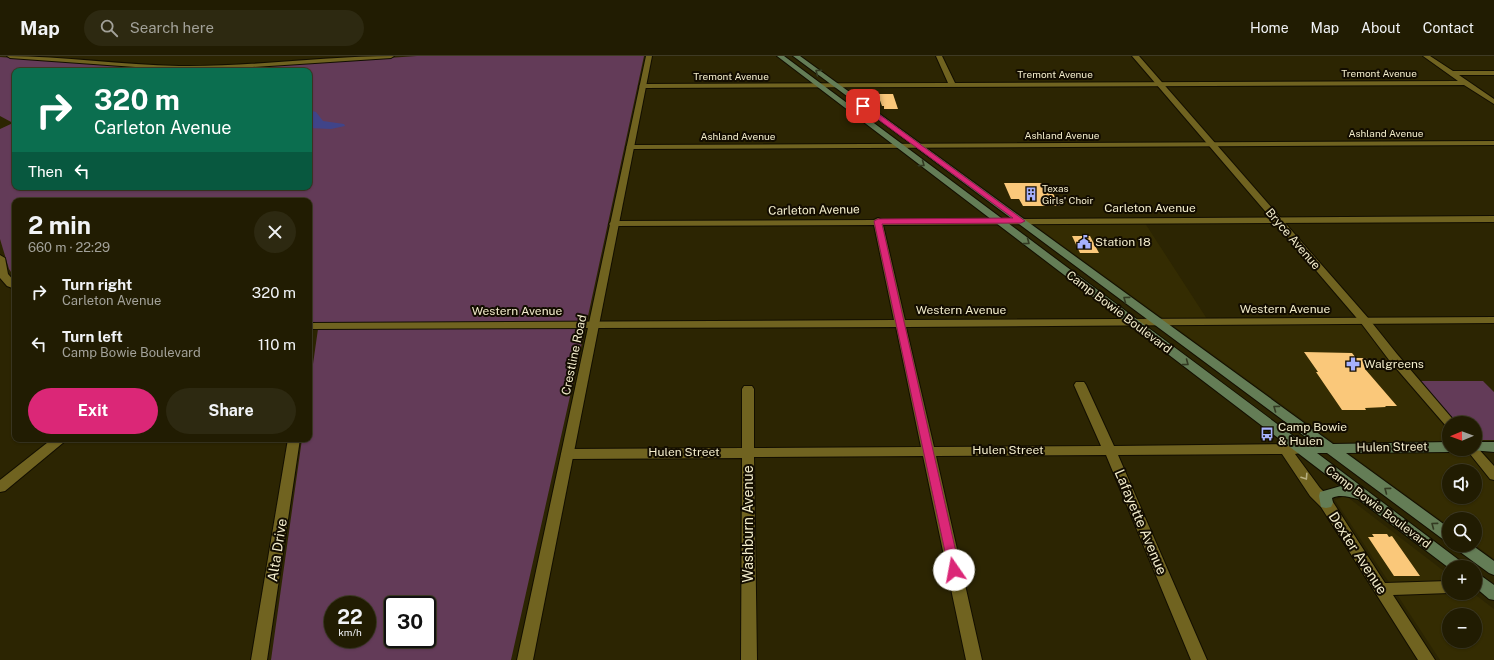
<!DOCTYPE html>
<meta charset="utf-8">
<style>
body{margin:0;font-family:"Public Sans",sans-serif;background:#2d2911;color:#f1f3f6;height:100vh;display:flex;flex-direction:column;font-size:15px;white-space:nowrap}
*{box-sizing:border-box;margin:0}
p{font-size:13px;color:#a2a199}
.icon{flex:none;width:22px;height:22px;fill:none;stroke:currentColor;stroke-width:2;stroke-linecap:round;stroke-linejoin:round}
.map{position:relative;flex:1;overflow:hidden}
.sheet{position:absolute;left:12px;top:142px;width:300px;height:244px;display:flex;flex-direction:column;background:#211c02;border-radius:8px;box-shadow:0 1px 3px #0004,0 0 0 1px #3e3a24}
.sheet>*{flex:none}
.top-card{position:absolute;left:12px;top:12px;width:300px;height:122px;border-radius:8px;box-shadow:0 1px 3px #0004,0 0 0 1px #3e3a24;background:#0b6e4f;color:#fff;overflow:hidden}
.needle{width:26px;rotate:269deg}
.tools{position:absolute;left:1442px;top:360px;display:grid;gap:8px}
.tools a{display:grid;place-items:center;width:40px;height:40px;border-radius:50%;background:#211c02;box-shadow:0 1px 3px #0004,0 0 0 1px #3e3a24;font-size:20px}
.speed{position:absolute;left:324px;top:540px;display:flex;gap:8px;font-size:20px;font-weight:700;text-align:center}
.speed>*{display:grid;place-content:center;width:52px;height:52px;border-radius:50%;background:#211c02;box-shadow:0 1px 3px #0004,0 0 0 1px #3e3a24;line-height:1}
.speed small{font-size:10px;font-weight:400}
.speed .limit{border:2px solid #111;border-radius:6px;background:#fff;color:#111}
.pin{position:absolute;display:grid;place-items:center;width:34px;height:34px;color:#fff;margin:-17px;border-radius:8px;box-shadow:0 2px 6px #0006}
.me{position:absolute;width:44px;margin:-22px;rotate:348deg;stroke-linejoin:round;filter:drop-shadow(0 0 3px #0008)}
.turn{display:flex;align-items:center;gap:14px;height:84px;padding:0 16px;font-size:18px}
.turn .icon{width:52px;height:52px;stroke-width:2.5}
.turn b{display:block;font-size:28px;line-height:34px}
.then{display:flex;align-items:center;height:38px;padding:0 16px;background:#0003;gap:8px;font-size:15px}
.round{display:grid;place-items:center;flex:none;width:42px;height:42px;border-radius:21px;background:#2d2911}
.overview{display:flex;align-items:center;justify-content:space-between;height:68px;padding:0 16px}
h1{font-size:24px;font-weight:700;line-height:30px}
.action{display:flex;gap:8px;margin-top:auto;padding:8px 16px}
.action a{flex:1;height:46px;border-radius:24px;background:#db2777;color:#fff;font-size:16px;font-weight:700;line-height:46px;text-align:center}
.action a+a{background:#2d2911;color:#f1f3f6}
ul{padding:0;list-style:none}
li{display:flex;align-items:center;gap:12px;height:52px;padding:0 16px}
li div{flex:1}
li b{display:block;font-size:15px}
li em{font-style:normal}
header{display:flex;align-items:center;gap:24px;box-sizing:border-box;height:56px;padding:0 20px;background:#211c02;border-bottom:1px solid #3e3a24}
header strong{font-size:19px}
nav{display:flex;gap:22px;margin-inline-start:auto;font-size:14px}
.search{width:280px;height:36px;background:#2d2911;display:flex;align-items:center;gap:10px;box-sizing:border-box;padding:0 14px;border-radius:22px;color:#a2a199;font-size:15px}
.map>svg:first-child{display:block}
</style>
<header>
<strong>Map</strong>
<div class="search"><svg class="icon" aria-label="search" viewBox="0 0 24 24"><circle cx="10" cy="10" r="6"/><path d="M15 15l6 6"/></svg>Search here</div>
<nav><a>Home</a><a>Map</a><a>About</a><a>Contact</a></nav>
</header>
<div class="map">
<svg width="1494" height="604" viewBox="0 0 1494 604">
<rect width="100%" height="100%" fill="#2c2502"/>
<g fill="#342c02" fill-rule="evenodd">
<path d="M1143,164L1209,266L1365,265L1456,367H1449V393H1475V388L1494,409V503L1475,489V463H1449V470L1029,165ZM1449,415H1475V441H1449Z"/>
<path d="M1346,440L1449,519V537H1473L1494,553V604H1440L1335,444ZM1449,559H1475V585H1449Z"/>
</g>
<g fill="#633b58" fill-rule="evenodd">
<path d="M417,0H644L588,260L511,604H271L302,383H309V336L319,266H309V145H15V222L9,213L0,183V73L13,67L0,60V1L173,14H213ZM15,15H309V131H15ZM333,549H367V583H333ZM393,549H427V583H393Z"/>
<polygon points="1420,325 1483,325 1494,336 1494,384 1475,384 1475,367 1457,367"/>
</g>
<polygon fill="#404489" points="309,54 316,56 323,65 344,68 345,70 331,73 309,72"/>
<g fill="#fac87a">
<polygon points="879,38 893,38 898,53 884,53 884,50 882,50 878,39"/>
<polygon points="1004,127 1047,127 1060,150 1023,150 1019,143 1011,143"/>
<polygon points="1072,180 1090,180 1099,197 1080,197"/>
<polygon points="1304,296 1352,297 1356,302 1366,302 1375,313 1365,313 1397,350 1385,350 1386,351 1365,352 1366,354 1342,354 1316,316 1318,316"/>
<polygon points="1372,478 1387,478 1389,481 1392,480 1420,520 1394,520 1368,481 1374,481"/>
</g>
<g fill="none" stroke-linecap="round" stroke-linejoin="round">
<g stroke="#120e00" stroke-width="2">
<g id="minor">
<path d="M7,0C64,0 122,9 179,10C251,11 323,0 394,0L391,2L207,14H177L10,2Z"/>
<polygon points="936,0 942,0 955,27 1458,25 1423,0 1430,0 1453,15 1494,15 1494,19 1459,19 1494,43 1494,48 1464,29 643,32 639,30 643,28 948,27"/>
<polygon points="1494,85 1494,89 630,93 626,91 630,89"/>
<polygon points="1494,160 1494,166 883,169 905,264 1494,261 1494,267 906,271 934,391 1101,390 1074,329 1076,326 1084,326 1086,329 1114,390 1301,388 1305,390 1307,393 1305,396 1295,398 1320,432 1331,443 1385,527 1449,525 1449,537 1393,539 1435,604 1418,604 1321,451 1310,440 1282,398 1118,399 1207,604 1191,604 1106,399 936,400 982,604 966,604 923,400 754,401 757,604 741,604 742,402 567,403 563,401 561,398 563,395 567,393 742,392 742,333 744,330 752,330 754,333 754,392 921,391 896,271 309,273 309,267 894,264 874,169 611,170 609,168 611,166 614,165 874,164 878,162 882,164"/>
<polygon points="0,199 5,202 8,218 15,226 15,233 7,230 0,222"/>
<polygon points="52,383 66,383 64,386 5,435 0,436 0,424"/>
<polygon points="288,383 300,383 267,604 251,604"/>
</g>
</g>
<g stroke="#120e00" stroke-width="2">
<g id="tertiary">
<polygon points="646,0 652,0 533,604 517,604"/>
<polygon points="1132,0 1139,0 1369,263 1397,298 1456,367 1449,367 1449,371 1446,370 1389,304 1361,267"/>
<polygon points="1475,389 1494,410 1494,424 1490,423 1466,393 1475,393"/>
</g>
</g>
<g stroke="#120e00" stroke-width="2">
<g id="secondary">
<path d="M777,0H784L1304,388H1315L793,0H800L1333,388L1449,386V393H1454L1449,396L1346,397L1449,472V486L1444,484L1327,397H1317L1463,507L1465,511H1449V512L1358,443C1349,441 1340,438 1332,442L1333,447L1331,451L1326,452L1321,451L1319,440L1320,436L1341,430Z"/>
<polygon points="1475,386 1494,386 1494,396 1471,394 1470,393 1475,393"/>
<polygon points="1454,489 1472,489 1494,505 1494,519 1489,517 1456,493"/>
<polygon points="1475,517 1480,519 1494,529 1494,544 1489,543 1475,531"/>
</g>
</g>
<use href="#minor" fill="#706320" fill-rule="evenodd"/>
<use href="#tertiary" fill="#706320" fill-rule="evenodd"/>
<use href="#secondary" fill="#647d56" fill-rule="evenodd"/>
</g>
<defs><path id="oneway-chevron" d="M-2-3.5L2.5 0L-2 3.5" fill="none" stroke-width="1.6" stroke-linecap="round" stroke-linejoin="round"/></defs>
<g stroke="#333a22">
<use href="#oneway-chevron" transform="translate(818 16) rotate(-143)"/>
<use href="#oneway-chevron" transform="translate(922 108) rotate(37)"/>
<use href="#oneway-chevron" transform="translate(1027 186) rotate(37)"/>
<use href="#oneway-chevron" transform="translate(1126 243) rotate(-143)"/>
<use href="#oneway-chevron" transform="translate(1186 307) rotate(37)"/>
<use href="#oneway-chevron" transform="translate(1276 352) rotate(-144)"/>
<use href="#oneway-chevron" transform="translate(1387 434) rotate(-143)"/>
<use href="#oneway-chevron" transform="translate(1434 469) rotate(-143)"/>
</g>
<use stroke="#b8af7f" href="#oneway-chevron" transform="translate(1305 421) rotate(57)"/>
<polygon fill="#db2777" stroke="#8e194d" points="861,48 865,48 1025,165 1021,167 882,168 960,514 959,518 954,519 950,518 949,514 874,165 878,163 1013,162 861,51"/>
<defs>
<g id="building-bare" transform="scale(1.08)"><path d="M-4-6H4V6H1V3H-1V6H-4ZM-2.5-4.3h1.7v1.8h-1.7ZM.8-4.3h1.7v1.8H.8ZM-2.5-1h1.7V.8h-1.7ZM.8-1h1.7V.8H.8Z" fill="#a6b1fc" stroke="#130d00" stroke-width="2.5" paint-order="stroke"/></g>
<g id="civic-bare" transform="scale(1.08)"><path d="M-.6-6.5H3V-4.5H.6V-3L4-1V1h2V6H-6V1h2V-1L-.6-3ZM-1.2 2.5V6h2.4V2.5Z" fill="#a6b1fc" stroke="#130d00" stroke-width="2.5" paint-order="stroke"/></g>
<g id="pharmacy-bare" transform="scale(1.08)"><path d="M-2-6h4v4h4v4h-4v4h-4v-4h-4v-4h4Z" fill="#a6b1fc" stroke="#130d00" stroke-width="2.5" paint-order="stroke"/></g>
<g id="bus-bare" transform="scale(1.08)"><path d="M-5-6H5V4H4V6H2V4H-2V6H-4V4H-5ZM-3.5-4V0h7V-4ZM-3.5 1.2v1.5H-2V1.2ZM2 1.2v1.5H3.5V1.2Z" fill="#a6b1fc" stroke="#130d00" stroke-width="2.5" paint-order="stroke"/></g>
</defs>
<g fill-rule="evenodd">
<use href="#building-bare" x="1031" y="138"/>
<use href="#civic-bare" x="1084" y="186"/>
<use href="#pharmacy-bare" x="1353" y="308"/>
<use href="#bus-bare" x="1267" y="378"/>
</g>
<g text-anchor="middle" stroke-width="4" stroke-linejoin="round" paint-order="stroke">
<g font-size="10" fill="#f3edcc" stroke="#130d00">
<text x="1379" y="21">Tremont Avenue</text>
<text x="1055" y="22">Tremont Avenue</text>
<text x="731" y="24">Tremont Avenue</text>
<text x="1386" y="81">Ashland Avenue</text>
<text x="1062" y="83">Ashland Avenue</text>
<text x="738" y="84">Ashland Avenue</text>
</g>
<g font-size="10" fill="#f3edcc" stroke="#130d00" text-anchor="start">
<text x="1042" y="136">Texas<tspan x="1042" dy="12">Girls' Choir</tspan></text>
</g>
<g font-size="12" fill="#f3edcc" stroke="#130d00">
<text x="1150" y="156">Carleton Avenue</text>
<text transform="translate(814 154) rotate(-1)" y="4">Carleton Avenue</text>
<text transform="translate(1293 183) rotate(49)" y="4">Bryce Avenue</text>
<text x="1285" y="257">Western Avenue</text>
<text x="961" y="258">Western Avenue</text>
<text x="517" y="259">Western Avenue</text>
<text transform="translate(1119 256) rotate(37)" y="4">Camp Bowie Boulevard</text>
<text transform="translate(574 299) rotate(-78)" y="4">Crestline Road</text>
<text transform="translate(1392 391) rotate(-1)" y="4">Hulen Street</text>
<text x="1008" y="398">Hulen Street</text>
<text x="684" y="400">Hulen Street</text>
<text transform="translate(1378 451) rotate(37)" y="4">Camp Bowie Boulevard</text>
</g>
<g font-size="12" fill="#f3edcc" stroke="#130d00" text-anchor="start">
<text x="1095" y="190">Station 18</text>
<text x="1364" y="312">Walgreens</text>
<text x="1278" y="375">Camp Bowie<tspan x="1278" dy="14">&amp; Hulen</tspan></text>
</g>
<g font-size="14" fill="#f3edcc" stroke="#130d00">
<text transform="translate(1141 466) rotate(67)" y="5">Lafayette Avenue</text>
<text transform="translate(748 468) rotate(-90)" y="5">Washburn Avenue</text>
<text transform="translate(277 494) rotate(-81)" y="5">Alta Drive</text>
<text transform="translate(1358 497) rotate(57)" y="5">Dexter Avenue</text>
</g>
</g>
</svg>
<div class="tools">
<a><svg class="needle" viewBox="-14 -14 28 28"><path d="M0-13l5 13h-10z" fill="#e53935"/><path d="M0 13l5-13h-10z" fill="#a2a199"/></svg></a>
<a><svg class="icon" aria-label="sound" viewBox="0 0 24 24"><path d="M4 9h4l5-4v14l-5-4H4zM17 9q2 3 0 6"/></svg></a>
<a><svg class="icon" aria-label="search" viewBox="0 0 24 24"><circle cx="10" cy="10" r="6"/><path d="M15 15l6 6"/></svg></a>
<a>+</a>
<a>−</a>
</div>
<div class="speed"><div>22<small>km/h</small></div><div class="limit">30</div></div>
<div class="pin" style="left:863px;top:50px;background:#d93025"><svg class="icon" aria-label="arrive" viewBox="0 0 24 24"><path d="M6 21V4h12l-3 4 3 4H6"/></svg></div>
<svg class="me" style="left:954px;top:514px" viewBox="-20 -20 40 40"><circle r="19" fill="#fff"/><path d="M0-13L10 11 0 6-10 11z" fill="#db2777"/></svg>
<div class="top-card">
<div class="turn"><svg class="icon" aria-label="right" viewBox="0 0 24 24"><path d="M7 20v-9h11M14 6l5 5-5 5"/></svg><div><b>320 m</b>Carleton Avenue</div></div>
<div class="then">Then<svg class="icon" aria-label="left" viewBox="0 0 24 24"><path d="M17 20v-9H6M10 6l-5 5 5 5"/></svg></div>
</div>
<section class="sheet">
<div class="overview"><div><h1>2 min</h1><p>660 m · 22:29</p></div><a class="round"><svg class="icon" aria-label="close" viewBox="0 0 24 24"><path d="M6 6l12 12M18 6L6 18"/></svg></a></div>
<ul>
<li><svg class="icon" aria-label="right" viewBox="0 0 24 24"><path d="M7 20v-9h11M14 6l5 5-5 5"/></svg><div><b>Turn right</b><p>Carleton Avenue</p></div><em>320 m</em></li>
<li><svg class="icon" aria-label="left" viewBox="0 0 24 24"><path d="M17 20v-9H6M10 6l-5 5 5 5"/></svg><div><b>Turn left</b><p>Camp Bowie Boulevard</p></div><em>110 m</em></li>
</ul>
<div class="action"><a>Exit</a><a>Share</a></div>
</section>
</div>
